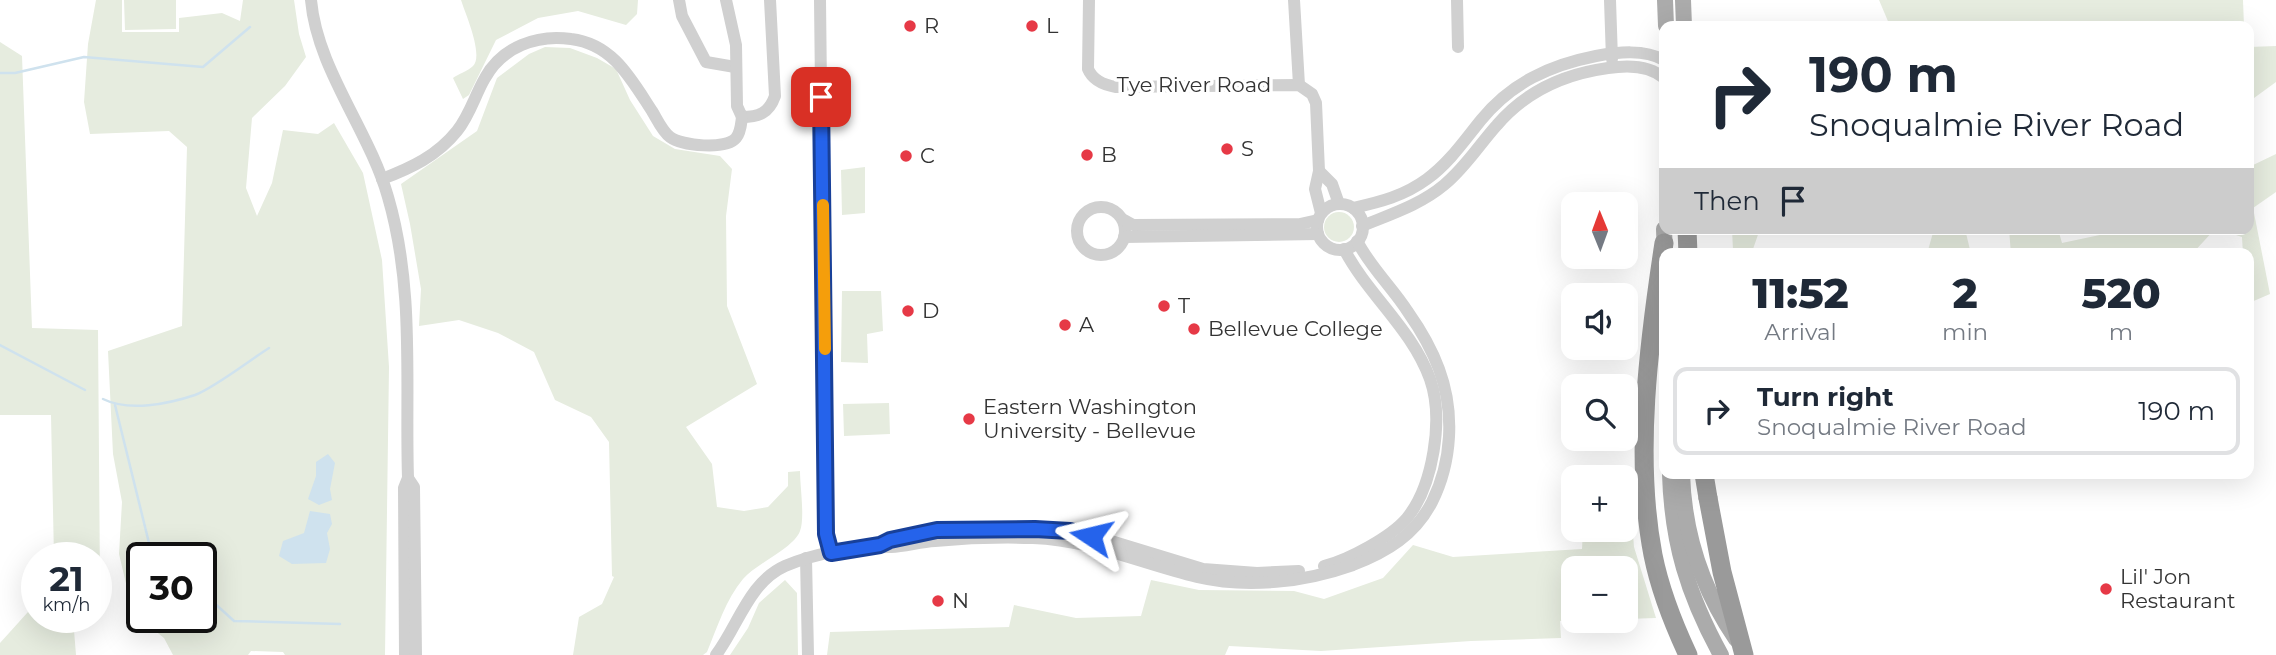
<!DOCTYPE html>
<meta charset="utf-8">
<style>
body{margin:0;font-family:Montserrat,sans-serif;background:#f6f6f7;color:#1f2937;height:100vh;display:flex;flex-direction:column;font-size:26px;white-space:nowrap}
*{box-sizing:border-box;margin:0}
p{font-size:23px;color:#747a83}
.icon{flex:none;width:38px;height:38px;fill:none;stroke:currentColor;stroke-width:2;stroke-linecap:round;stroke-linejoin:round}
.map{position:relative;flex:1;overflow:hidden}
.sheet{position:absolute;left:1659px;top:248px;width:595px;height:231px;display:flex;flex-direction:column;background:#fff;border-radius:14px;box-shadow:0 7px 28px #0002}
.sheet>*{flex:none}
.banner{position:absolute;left:1659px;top:21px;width:595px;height:214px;border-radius:14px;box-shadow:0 7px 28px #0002;background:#fff;color:#1f2937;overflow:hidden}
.needle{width:46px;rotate:359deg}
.tools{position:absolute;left:1561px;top:192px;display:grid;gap:14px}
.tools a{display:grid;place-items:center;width:77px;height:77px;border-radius:14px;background:#fff;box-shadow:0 7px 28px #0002;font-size:35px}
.speed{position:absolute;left:21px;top:542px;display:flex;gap:14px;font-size:35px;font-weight:700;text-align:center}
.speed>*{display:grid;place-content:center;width:91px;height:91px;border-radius:50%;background:#fff;box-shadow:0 7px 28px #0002;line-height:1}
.speed small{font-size:18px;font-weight:400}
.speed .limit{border:4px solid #111;border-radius:10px;background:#fff;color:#111}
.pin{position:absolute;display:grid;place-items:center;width:60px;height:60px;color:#fff;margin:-30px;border-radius:14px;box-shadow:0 4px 10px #0006}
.me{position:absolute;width:77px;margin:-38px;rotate:280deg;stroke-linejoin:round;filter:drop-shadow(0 0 5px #0008)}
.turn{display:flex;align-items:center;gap:24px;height:147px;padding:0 35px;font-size:32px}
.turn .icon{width:91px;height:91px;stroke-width:2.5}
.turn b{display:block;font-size:49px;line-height:60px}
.then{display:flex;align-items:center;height:66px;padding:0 35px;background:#0003;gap:14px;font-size:26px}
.eta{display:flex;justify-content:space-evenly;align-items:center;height:119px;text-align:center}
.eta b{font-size:42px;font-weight:800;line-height:49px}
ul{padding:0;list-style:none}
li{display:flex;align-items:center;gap:21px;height:88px;margin:0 14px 10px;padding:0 21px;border:4px solid #e0e1e3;border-radius:14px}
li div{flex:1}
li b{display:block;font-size:26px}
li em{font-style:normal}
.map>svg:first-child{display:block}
</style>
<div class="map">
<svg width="2276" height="655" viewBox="0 0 2276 655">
<rect width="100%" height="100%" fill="#fff"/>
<g fill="#e6ecdf" fill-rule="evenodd">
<path d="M96,0H122V32H179V18L222,13L240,21L243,0H294L299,34L306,57L285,86L252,118L246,188L257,216L272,183L283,130L318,134L334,123L363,173L382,260L389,367L385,655H285L283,652L251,651L248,655H173L164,638L133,613L119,554L122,502L113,454L108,351L182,326L187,147L169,131L90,134L84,102L88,44ZM142,558H201V618H142Z"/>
<polygon points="124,0 176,0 176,29 125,30"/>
<path d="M461,0H638L637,14L626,25L578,11L538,18L496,40L469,95L463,99L453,78C458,74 468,71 473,66C484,55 465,13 461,0Z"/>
<polygon points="1879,0 2243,0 2244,26 1890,26"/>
<polygon points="0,42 22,56 32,328 98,330 100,584 96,584 96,558 54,558 51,415 0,415"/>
<polygon points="2276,46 2276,82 2254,98 2249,167 2276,154 2276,192 2253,208 2270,294 2249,303 2249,254 2243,254 2242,237 2218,229 2249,229 2249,47"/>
<path d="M545,47L570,48L597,58L616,69L630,100L653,136L675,149L720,156L732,169L726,216L727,306L757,384L686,427L712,464L717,507L744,511L768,507L788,486V472L800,471C800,487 805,518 800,531C794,548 757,563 743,579C726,599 717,628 707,652L703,655H573L579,617L602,604L614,577L612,576L609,442L591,417L555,400L534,352L498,333L459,320L419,326L421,289L410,224L401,184L477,131L497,78L529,54Z"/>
<polygon points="865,167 865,213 842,215 841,170"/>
<circle cx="1339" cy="227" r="15"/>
<polygon points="1732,229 1760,229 1753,249 1733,250"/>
<polygon points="1934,229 1965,229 1971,254 1927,254"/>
<polygon points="2009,229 2058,229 2062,243 2128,229 2215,229 2192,254 2011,254"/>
<polygon points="842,291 881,291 883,331 867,334 868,363 841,362"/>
<polygon points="889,403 890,434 844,436 843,404"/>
<polygon points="1629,486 1634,547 1656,618 1626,619 1626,569 1573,569 1573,621 1560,621 1561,638 1471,641 1321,651 1229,646 1225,655 827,655 830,632 1009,627 1014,605 1076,618 1141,616 1151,580 1199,590 1294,591 1324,599 1383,578 1413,545 1453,557 1582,549 1583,530 1626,530 1626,487"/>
<polygon points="785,580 797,593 798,655 730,655 748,628 759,603"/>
<polygon points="37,602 37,618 73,618 76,655 0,655 0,643"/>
</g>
<g fill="#cfe2ee">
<polygon points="328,454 335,463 330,489 332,500 319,505 308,499 316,476 316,462"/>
<polygon points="310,511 330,514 332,524 327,533 330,549 326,563 292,564 279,556 283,541 304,533"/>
</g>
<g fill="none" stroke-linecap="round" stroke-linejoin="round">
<g stroke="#cfe2ee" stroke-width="2.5">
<polyline points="0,73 15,73 84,57 203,67 250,27"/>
<polyline points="0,345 85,390"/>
<path d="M103,399C129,412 168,404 195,395C214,388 250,360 269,348"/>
<polyline points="115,405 149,543 165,558"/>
<polyline points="201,591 234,621 340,624"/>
</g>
<g stroke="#d0d0d0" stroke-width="12">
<path d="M311,0C317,69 369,130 388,197C415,289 405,384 408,478L404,488L405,655"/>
<polyline points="679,0 682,16 706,62 735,67"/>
<path d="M726,0L736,45L737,106L742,117C759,117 769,113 775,96L770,0"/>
<polyline points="820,0 826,534 831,553"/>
<path d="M1089,0L1088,69C1093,81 1104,85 1116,87L1299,85L1312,94L1316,103L1319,171L1315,189L1321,213"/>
<polyline points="1294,0 1299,85"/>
<polyline points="1457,0 1458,47"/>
<polyline points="1610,0 1612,59"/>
<polyline points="1319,171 1332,184 1339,204"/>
<path d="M382,179C411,168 437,156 457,131C470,115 475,95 485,78C502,47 537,34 571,39C613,44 631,79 652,111C657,119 662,131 670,137C682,146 726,150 736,138C741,132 741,124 742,117"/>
<circle cx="1340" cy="227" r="23"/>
<circle cx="1101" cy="231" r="24"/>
<path d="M1353,208C1380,202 1404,196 1427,179C1449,163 1464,141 1481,120C1511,83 1550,65 1596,56C1618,52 1644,49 1664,60"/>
<polyline points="1124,220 1133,225 1300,224 1318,220"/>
<path d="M1362,226C1391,214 1420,205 1444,185C1465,168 1479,145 1497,125C1526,91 1564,74 1608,68C1627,65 1649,65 1664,78"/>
<polyline points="1124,237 1318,234"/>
<polyline points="408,478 414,487 416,655"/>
<polyline points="890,540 937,530 1045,529 1070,531 1111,541 1203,569 1257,573 1299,571"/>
<polyline points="806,558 808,655"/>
<path d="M1324,566C1348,560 1391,537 1407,518C1433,486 1444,419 1430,379C1412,329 1368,295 1344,249"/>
<path d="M716,655C738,626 749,582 785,566C818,552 856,547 891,547C906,546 920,542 935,541C967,538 1001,537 1033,538C1090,540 1143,564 1197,577C1248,589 1305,582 1353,565C1387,552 1415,535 1432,502C1452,462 1455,412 1439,369C1432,350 1420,329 1408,312C1392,287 1371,268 1357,241"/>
</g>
<g stroke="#ababab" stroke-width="16">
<polyline points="1665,0 1666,26"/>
<polyline points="1683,0 1684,26"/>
<polyline points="1664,229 1665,254"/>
<path d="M1670,474C1672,543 1688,595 1721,655"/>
<path d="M1682,474C1684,535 1702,589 1736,639"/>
</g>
<g stroke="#9a9a9a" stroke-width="19">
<polyline points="1687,229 1688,254"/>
<path d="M1664,243C1649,341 1634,456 1653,555C1660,590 1673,623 1688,655"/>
<polyline points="1704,474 1708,498"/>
</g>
<polyline stroke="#9a9a9a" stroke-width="19" points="1708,498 1722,572 1744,655"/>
</g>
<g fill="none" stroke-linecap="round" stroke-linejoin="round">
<g stroke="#184099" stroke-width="18">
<polyline id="route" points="821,97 826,534 831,553 880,545 890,540 937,530 1035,529 1070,531 1091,536"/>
</g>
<use href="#route" stroke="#2563eb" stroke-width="12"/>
<polyline stroke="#f59e0b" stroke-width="12" points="823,205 825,349"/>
</g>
<g fill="#e63946" stroke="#fff" stroke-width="2.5">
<circle cx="910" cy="26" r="7"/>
<circle cx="1032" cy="26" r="7"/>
<circle cx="1227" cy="149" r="7"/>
<circle cx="1087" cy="155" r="7"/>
<circle cx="906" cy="156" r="7"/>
<circle cx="1164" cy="306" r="7"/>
<circle cx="908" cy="311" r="7"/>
<circle cx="1065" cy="325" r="7"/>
<circle cx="1194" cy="329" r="7"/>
<circle cx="969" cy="419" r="7"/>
<circle cx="2106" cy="589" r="7"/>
<circle cx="938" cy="601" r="7"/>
</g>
<g text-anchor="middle" stroke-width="7" stroke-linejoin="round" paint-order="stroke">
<g font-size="21" fill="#333" stroke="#fff" text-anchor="start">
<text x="924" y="33">R</text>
<text x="1046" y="33">L</text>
<text x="1241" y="156">S</text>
<text x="1101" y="162">B</text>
<text x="920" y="163">C</text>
<text x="1178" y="313">T</text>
<text x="922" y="318">D</text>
<text x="1079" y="332">A</text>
<text x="1208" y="336">Bellevue College</text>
<text x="983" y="414">Eastern Washington<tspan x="983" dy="24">University - Bellevue</tspan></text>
<text x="2120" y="584">Lil' Jon<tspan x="2120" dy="24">Restaurant</tspan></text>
<text x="952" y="608">N</text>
</g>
<g font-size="21" fill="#333" stroke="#fff">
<text x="1194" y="92">Tye River Road</text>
</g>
</g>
</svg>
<div class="tools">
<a><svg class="needle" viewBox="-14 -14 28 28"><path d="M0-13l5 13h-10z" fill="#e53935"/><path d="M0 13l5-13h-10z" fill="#747a83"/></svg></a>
<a><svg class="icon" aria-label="sound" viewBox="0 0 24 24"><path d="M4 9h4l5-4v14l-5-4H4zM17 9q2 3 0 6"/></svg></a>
<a><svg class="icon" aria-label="search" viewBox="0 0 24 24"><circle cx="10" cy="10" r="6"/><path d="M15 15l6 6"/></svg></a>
<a>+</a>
<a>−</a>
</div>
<div class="speed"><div>21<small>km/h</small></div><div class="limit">30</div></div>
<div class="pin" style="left:821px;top:97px;background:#d93025"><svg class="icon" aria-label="arrive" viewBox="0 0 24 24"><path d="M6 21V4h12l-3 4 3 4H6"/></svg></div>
<svg class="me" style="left:1091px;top:536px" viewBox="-20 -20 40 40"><path d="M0-17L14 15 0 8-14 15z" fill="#2563eb" stroke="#fff" stroke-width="4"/></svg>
<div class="banner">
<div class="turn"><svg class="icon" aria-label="right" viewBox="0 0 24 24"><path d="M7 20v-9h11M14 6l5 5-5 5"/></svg><div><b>190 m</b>Snoqualmie River Road</div></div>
<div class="then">Then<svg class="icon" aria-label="arrive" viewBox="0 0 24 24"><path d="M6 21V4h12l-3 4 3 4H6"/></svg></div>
</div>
<section class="sheet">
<div class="eta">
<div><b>11:52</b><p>Arrival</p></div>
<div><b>2</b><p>min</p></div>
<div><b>520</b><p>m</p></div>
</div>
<ul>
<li><svg class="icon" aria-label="right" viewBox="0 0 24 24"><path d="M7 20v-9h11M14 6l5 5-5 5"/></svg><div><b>Turn right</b><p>Snoqualmie River Road</p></div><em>190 m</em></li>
</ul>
</section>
</div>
